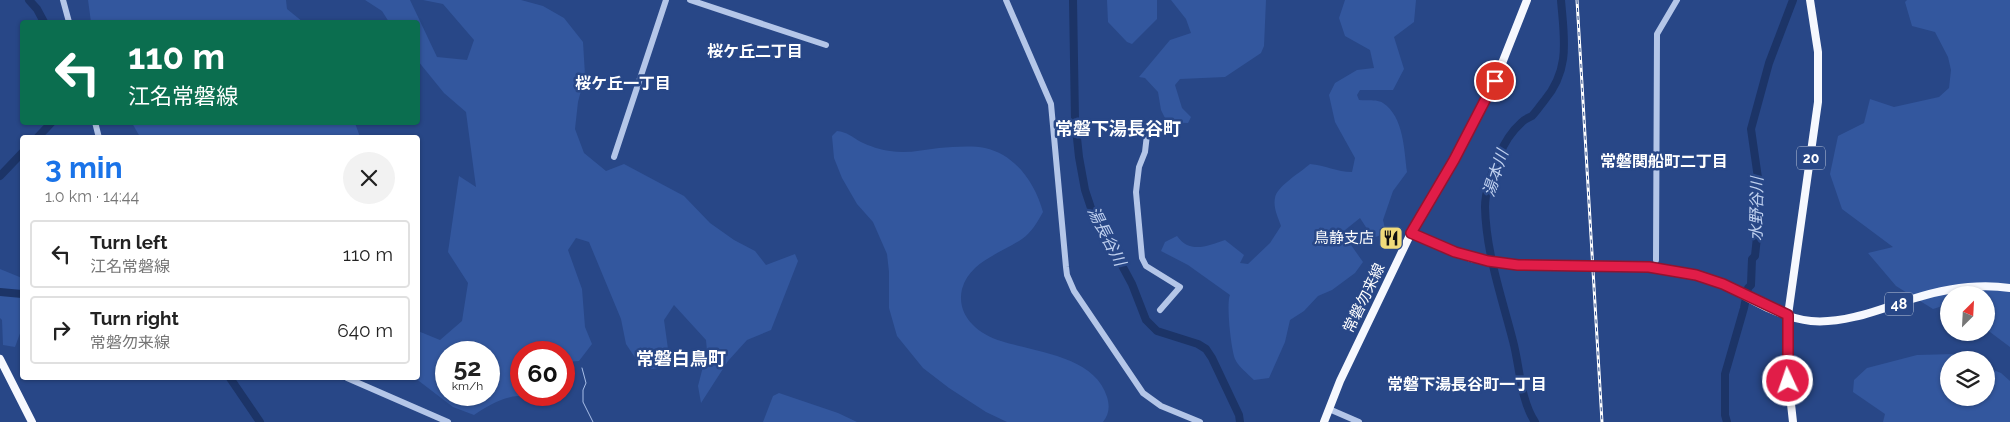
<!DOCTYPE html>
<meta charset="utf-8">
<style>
body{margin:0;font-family:Raleway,"Noto Sans JP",sans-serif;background:#f2f2f2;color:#222;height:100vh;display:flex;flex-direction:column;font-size:19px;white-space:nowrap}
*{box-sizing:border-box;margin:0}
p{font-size:16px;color:#767676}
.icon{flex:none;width:28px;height:28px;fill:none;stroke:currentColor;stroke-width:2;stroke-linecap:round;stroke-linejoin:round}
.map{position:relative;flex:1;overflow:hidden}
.drawer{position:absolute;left:20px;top:135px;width:400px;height:245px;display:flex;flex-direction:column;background:#fff;border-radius:5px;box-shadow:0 1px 4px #0004}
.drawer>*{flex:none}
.banner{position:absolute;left:20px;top:20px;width:400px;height:105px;border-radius:5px;box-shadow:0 1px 4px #0004;background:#0b6e4f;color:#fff;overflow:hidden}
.needle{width:32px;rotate:24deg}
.buttons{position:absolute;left:1940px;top:286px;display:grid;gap:10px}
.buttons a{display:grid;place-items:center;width:55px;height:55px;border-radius:50%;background:#fff;box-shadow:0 1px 4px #0004;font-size:25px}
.speed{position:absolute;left:435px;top:341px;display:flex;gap:10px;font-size:25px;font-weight:700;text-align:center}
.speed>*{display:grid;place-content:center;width:65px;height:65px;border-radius:50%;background:#fff;box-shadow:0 1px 4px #0004;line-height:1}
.speed small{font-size:12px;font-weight:400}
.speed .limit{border:8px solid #d22;background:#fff;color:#111}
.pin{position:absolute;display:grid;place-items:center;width:42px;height:42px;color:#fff;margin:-21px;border:2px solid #fff;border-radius:50%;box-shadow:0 1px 5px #0007}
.me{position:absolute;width:55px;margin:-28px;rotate:357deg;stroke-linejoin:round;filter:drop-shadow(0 0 4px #0008)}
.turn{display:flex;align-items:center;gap:18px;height:105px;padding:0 25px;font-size:22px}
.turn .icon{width:65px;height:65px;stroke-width:2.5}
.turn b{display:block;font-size:35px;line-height:42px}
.round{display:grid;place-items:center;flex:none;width:52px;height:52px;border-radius:26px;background:#f2f2f2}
.overview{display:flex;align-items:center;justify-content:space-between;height:85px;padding:0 25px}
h1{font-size:30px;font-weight:700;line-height:38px;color:#1a73e8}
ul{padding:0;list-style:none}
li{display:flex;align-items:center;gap:15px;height:68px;margin:0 10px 8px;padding:0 15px;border:2px solid #e0e0e0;border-radius:5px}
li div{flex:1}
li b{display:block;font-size:19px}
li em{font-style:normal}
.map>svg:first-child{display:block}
</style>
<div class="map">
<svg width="2010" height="422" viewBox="0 0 2010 422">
<rect width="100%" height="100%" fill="#284787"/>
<g fill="#33579e" fill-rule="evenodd">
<polygon points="88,0 286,0 287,9 303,22 91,22"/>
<path d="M365,0H410L437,57L467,60L474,40L443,4L423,0H521L543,6L564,18L583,42L585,75L578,102L575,129L584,153L606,171L624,164L684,196L710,223L734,240L755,251L766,265L795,254L798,261L771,330L747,340L728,361L701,403L698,386L707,351L706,340L674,305L664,320L668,349L665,367L652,369L636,359L626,344L621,319L589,242L576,238L568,250L582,289L585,327L592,344L579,361L564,362V352H521V395H550C534,401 532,395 518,396C502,397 487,406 474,415L453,407L415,378H418V331L440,340L462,321L468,283L448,252L459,176L476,187L466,112L444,93L418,61V22H389L382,11ZM446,352H489V395H446Z"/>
<polygon points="1107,0 1157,0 1157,19 1132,44 1127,42 1108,22"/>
<polygon points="1171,0 1266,0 1264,46 1261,53 1225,77 1180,79 1175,85 1182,108 1191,117 1188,123 1167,122 1161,110 1158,92 1145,78 1139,77 1170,40 1191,33 1186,19"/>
<path d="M1345,0H1416L1414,22L1394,37L1404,69L1393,90H1360L1357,95L1359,100C1366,101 1377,99 1383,103C1404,117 1404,150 1407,172L1393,191L1383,220L1386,233L1373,238L1360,218L1345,230L1351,245L1363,262L1355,273L1332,290L1318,296L1304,311L1290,320L1285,342L1269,378L1254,380C1248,374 1238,366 1235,359C1231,349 1226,303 1230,295L1188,265L1161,251L1165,242L1177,236C1190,254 1207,246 1225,240L1244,255L1240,263L1248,264L1270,243L1281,226C1278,217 1273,208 1275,198C1276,187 1301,172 1310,164C1325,165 1337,172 1352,172L1355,158L1335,122L1329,95L1335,83L1357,70L1374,68L1370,50L1345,36L1339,18Z"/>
<polygon points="1907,0 2010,0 2010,347 1986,329 1986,295 1949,295 1949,304 1933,309 1896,286 1868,253 1893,247 1842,209 1830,174 1838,136 1864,123 1870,99 1894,107 1939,97 1949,88 1951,70 1948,57 1935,32 1912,26 1905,2"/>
<polygon points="132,123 355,123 360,137 140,137"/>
<path d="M837,131C847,132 852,137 861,142C869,146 881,150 890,151C906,154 923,150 939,148C953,147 971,145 985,148C1016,155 1035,183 1043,212C1038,221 1031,233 1022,239C1000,254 970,261 962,289C956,315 977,334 1001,341C1035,352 1095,356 1107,397C1110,407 1109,414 1103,422H1007L986,412L949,388L923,368L897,336L889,308V272L887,254L873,222L857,204L842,178L834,158L832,136Z"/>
<polygon points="0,269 22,278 22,328 15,347 3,345 2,320 0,318"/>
<polygon points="1955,354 1969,360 1949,360 1949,398 1986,398 1986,367 2001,373 2010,381 2010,422 1883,422 1885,414 1853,392 1854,380 1867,368 1917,355"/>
<polygon points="779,393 838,413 857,422 763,422 773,396"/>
</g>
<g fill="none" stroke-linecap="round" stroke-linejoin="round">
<polyline stroke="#a8bfe8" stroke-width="1" points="582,368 586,383 583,390 583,402 593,422"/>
<g stroke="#1c3467" stroke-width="8">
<polyline points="29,0 37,9 44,22"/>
<polyline points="1073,0 1075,119 1079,157 1085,190 1091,208 1132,284 1146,320 1157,331 1198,344 1206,349 1212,358 1239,415 1240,422"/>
<polyline points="37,138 52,122"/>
<polyline points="0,176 22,153"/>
<polyline points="0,292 22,294"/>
<polyline points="230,378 260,422"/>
<path d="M1535,422C1520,399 1520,367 1513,341C1502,298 1486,253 1485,207C1485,190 1492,172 1499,156C1504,143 1512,131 1522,122C1525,119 1528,118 1532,116C1536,112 1540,106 1544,101C1571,69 1564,38 1561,0"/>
<polyline points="1727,422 1725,415 1725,374 1744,308 1748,288 1751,285 1752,259 1755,256 1757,237 1755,235 1758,178 1751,129 1769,63 1793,0"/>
</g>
<g stroke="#b4c6e8" stroke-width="6">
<polyline points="63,0 69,22"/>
<polyline points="690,0 826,45"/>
<polyline points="1006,0 1051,104 1066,267 1067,275 1074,291 1143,393 1161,406 1200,422"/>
<polyline points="95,122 99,138"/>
<polyline points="1148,126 1145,152 1139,167 1136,192 1142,258 1146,266 1180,287 1160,310"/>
<polyline points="614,157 666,0"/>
<polyline points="1656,260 1657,34 1677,0"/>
<polyline points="347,378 448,422"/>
<polyline points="1329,409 1359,422"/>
</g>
<g stroke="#f6f8fe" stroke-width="8">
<polyline points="1411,233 1471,258 1518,265"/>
<path d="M1723,284C1750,299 1781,318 1811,321C1845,324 1881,309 1912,299C1943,289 1977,283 2010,288"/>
<polyline points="0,359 32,422"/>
<polyline points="1324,422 1340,381 1411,233 1454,160 1495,81 1527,0"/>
<polyline points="1793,422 1787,368 1788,315 1818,102 1818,52 1810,0"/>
</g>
<g stroke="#fff" stroke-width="3">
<polyline id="rail" points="1577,0 1602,422"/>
</g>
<use href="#rail" stroke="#284787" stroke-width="1" stroke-dasharray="4" stroke-linecap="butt"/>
<polyline stroke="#f6f8fe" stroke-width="8" points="1518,265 1649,267 1695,275 1723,284"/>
</g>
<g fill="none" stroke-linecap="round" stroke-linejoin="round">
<g stroke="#92132f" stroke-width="12">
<polyline id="route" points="1495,81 1454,160 1411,233 1455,252 1488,261 1518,265 1649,267 1696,275 1723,284 1788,315 1788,381"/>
</g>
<use href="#route" stroke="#e11d48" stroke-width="9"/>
</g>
<defs>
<g id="restaurant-square" transform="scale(1.25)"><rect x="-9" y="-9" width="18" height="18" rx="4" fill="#f0db7a" stroke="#284787"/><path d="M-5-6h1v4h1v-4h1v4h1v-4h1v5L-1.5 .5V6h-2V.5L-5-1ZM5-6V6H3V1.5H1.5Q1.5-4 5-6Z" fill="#111"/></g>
</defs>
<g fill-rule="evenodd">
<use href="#restaurant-square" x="1391" y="238"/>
</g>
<g text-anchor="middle" stroke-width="5" stroke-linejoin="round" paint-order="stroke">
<g fill="#284787" stroke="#bec8db" stroke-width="1">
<rect x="1797" y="146.5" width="28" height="23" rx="4"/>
<rect x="1885" y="292.5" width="28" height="23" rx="4"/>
</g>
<g font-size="14" font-weight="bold" fill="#fff">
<text x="1811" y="163">20</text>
<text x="1899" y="309">48</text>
</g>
<g font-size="15" fill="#fff" stroke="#284787" text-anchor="end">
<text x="1374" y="243">鳥静支店</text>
</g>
<g font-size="15" fill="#fff" stroke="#284787">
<text transform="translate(1364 298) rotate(-64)" y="5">常磐勿来線</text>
</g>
<g font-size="16" font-weight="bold" fill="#fff" stroke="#284787">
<text x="755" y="57">桜ケ丘二丁目</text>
<text x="623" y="89">桜ケ丘一丁目</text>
<text x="1664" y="167">常磐関船町二丁目</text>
<text x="1467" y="390">常磐下湯長谷町一丁目</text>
</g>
<g font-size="16" font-style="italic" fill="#bfd0ef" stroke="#284787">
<text transform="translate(1495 173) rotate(-72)" y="6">湯本川</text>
<text transform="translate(1756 209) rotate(-89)" y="6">水野谷川</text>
<text transform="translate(1107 236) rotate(63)" y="6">湯長谷川</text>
</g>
<g font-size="18" font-weight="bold" fill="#fff" stroke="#284787">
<text x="1118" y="135">常磐下湯長谷町</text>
<text x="681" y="365">常磐白鳥町</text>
</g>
</g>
</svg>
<div class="buttons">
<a><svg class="needle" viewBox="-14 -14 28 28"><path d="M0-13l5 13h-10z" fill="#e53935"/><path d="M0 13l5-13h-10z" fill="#767676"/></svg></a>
<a><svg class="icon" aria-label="layers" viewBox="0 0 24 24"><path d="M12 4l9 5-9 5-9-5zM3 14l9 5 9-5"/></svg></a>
</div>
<div class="speed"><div>52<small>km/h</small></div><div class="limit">60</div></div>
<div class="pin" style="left:1495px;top:81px;background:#d93025"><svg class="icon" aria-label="arrive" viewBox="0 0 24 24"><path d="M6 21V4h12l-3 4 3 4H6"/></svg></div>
<svg class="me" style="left:1788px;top:381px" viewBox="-20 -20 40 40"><circle r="17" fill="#e11d48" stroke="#fff" stroke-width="3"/><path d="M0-11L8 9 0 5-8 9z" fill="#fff"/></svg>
<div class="banner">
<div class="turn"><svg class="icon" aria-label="left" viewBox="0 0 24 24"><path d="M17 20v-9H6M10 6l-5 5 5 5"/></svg><div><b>110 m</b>江名常磐線</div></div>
</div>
<section class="drawer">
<div class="overview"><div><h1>3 min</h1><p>1.0 km · 14:44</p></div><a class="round"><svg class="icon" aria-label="close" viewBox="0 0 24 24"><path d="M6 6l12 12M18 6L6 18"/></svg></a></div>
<ul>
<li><svg class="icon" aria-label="left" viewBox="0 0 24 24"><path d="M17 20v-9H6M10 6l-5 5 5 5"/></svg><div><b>Turn left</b><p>江名常磐線</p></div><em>110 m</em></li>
<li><svg class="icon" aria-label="right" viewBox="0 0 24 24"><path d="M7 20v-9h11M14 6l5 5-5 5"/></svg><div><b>Turn right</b><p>常磐勿来線</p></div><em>640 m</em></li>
</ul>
</section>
</div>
